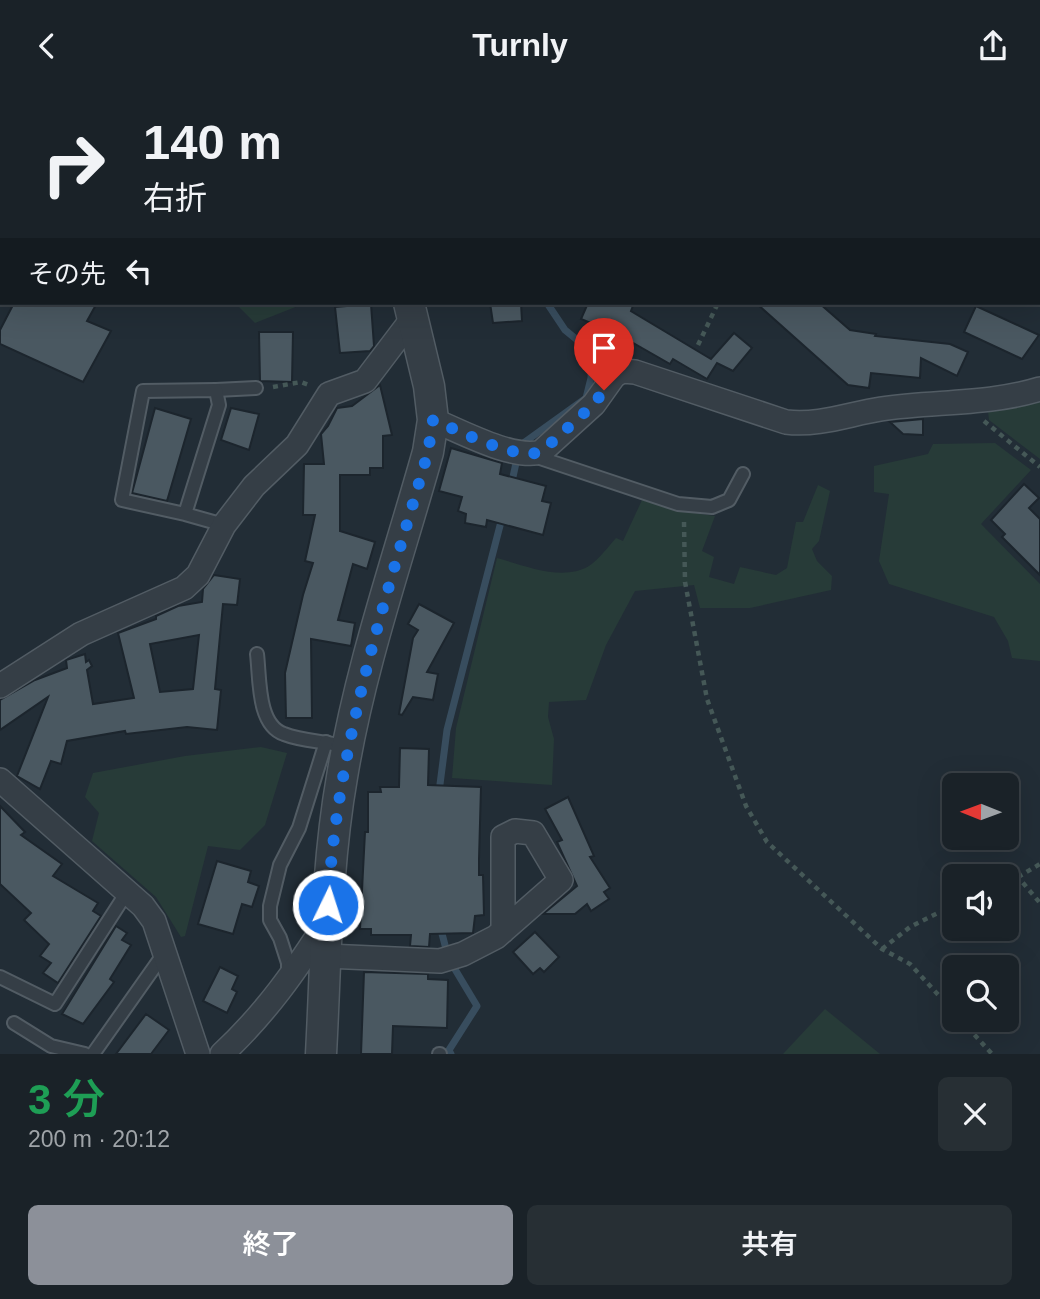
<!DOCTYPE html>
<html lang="ja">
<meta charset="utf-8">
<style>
body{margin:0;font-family:Helvetica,"Noto Sans JP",sans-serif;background:#272f34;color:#f1f3f6;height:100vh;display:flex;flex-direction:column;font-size:26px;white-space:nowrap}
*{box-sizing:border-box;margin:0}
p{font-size:23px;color:#9fa4a8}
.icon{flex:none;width:38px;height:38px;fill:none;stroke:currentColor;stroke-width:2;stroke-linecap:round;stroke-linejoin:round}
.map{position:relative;height:963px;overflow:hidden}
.drawer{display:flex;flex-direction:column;background:#1a2228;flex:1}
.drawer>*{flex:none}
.guide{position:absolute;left:0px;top:0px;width:1041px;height:214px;box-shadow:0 7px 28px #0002,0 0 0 2px #383f45;background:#1a2228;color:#f1f3f6;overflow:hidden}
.needle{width:46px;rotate:271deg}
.tools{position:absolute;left:942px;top:682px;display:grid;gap:14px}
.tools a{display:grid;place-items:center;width:77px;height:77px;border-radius:10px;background:#1a2228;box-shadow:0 7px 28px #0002,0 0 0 2px #383f45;font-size:35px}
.pin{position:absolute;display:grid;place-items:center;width:60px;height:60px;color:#fff;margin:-72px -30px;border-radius:50% 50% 50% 0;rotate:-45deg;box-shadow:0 0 7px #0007}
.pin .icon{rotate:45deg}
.me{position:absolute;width:77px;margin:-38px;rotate:4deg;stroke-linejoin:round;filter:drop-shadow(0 0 5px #0008)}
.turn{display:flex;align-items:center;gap:24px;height:147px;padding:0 28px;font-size:32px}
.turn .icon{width:91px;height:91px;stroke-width:2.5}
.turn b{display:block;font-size:49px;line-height:60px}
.then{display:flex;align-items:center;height:66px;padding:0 28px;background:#0003;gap:14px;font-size:26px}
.round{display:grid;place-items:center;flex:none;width:74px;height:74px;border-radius:10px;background:#272f34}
.head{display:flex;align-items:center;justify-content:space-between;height:119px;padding:0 28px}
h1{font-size:42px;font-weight:600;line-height:52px;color:#1e9e55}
.cta{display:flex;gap:14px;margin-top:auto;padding:14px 28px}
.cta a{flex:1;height:80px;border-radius:10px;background:#8c9099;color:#fff;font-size:28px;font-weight:600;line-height:80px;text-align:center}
.cta a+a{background:#272f34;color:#f1f3f6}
header{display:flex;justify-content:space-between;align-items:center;height:91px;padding:0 28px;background:#1a2228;font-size:32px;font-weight:600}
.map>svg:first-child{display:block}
</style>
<header><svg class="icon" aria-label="back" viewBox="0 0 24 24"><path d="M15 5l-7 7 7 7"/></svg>Turnly<svg class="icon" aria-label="share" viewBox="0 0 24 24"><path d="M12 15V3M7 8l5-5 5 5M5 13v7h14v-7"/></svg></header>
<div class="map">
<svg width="1040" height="963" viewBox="0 0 1040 963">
<rect width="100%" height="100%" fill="#222d36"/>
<g fill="#273b38">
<polygon points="235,212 299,212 298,215 255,232"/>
<polygon points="1040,306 1040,368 989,329 988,320 991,314"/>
<polygon points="995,352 1031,379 981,433 1040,493 1040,570 1012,567 1008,550 994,526 889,493 879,470 889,403 874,401 874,375 928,363 933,353"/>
<path d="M818,394L830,400L819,450L812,458L817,470L832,485L831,499L750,517H700L694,494L635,500L606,554L586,609L549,611L548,626L554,648L552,694L452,687L456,637L497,467C524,474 562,491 589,475C599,468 608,456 616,447L623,450L642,409L679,420L715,425L702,460L714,466L709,486L734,493L740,476L776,484L787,477L796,431H803Z"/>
<polygon points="261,656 287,662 265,734 240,759 208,755 185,845 181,846 156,806 92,750 99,722 85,706 93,682 185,665"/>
<polygon points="825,918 880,963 783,963"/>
</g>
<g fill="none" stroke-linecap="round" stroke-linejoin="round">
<g stroke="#384d5e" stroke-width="7">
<polyline points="522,353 586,307 591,287 592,261 565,239 547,212"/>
<polyline points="511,395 516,372"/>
<polyline points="439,701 447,639 503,423"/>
<polyline points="440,835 446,858"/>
<polyline points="451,963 449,959 477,915 453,875"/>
</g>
</g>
<g fill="#4a5861" stroke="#1c252d" stroke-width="2" fill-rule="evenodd">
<polygon points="14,212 97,212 87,230 111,240 83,291 0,253 0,239"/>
<polygon points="490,212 521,212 522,230 493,232"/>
<polygon points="588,212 634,212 631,220 711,268 734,242 752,257 733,280 717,272 707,288 673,268 670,273 626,248 621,260 603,252 608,239 581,228"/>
<polygon points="756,212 819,212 850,239 876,243 875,245 950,253 968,261 957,285 921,267 920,287 871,282 869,297 848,294"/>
<polygon points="371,213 374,255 370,260 340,262 335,216"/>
<polygon points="976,215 1039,244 1022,268 964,241"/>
<polygon points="259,241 293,241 292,291 260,290"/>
<polygon points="380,294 392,344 383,345 383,377 370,377 370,384 340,384 340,440 375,451 367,478 353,473 338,529 355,532 351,555 311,548 312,627 286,627 285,582 303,504 313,472 305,470 315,424 303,424 304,373 324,373 321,343 328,335 337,317 352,315"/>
<polygon points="155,317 191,328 167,410 132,402"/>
<polygon points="231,317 259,323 249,359 221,349"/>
<polygon points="923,328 923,344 903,343 890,331"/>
<polygon points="451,357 502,372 500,383 546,395 542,410 551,412 543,444 487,429 486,436 465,432 466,423 458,420 462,406 439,400"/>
<polygon points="1024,393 1039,407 1029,417 1040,428 1040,484 1002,446 1005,443 991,429"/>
<path d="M214,484L240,488L237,514L223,513L215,598L221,599L217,639L187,636L126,643L125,640L67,650L61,673L51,670L40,698L17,685L48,606L0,639V609L35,589L67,577L66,569L85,563L86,571L89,569L92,575L87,579L93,613L134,607L118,542L156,528V525L178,515L202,511L203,498ZM199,544L193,598L160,601L150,553Z"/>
<polygon points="419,513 454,532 427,581 438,583 433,609 413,606 402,624 399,623 413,547 418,539 408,533"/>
<polygon points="400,657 429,658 428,694 481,696 479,768 479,784 483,784 484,824 475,825 473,842 430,843 429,856 410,855 411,844 371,844 371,838 360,838 365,741 368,741 368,701 381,701 380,696 399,696"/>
<polygon points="568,706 594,765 590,766 610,797 604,801 609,808 591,820 587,813 575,823 543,823 577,795 557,751 562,749 545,718"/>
<polygon points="0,715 25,741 21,744 62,773 53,785 98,812 93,820 101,825 58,892 43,882 51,872 40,865 49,853 24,829 31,822 0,793"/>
<polygon points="217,770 251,780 248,791 259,795 252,816 242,813 233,843 198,833"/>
<polygon points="116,835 127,842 122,849 131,854 110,888 114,891 83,933 62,923"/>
<polygon points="535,841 559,866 544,881 540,877 533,883 513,861"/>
<polygon points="220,876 238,885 232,898 237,901 227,922 203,910"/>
<polygon points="364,881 428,883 428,888 448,889 447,937 393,935 392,963 361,963"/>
<polygon points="146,923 169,939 151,963 116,963"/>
</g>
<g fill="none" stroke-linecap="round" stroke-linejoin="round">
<g stroke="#525c64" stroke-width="16">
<g id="service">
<polyline points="158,2 160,0"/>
<polyline points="216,299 256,297"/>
<polyline points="534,365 678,413 712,416 729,409 743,383"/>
<polyline points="185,423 122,409 143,300 216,299 219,314 185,423 224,434"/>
<path d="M257,563C260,587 257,634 284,643C299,649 317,650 333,653"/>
<polyline points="288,883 288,872 280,847 270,829 270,815 280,774 299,737 326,651"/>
<polyline points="0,886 55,913 127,801"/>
<polyline points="14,932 51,955 85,963"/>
<polyline points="93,963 165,861"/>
<polyline points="439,963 440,963"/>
</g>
</g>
<g stroke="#525c64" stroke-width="26">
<g id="minor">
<polyline points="472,0 473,2"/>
<path d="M433,329C460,340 513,369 541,361L594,313L614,285L622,280L635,281L786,331C819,335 849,323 881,318C934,310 988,314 1040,298"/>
<polyline points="0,595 81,543 184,497 198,484 224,434 254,395 297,354 329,303 365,290 412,228"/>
<polyline points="0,689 143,815 154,830 198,963"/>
<polyline points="326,865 440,870 463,863 496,846 561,789 533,742 515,740 503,746 503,840"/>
<path d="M222,963C266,922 296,879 328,829"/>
</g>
</g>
<g stroke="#525c64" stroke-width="33">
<g id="tertiary">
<polyline points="321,0 322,2"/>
<path d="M321,963C326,871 326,777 342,686C360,576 398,468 428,361L433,329L429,295L409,212"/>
</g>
</g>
<g stroke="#455857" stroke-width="4.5" stroke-dasharray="5 5" stroke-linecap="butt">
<polyline points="897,2 898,0"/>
<polyline points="698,254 718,212"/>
<polyline points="273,296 301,291 309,294"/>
<polyline points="984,330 1040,376"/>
<polyline points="684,431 685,491 707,608 746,715 767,751 882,858 910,873 954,921"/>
<polyline points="1018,786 1040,773"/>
<polyline points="1006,789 1018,786 1040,812"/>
<polyline points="882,858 910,836 954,814"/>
<polyline points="961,929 992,963"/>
</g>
<use href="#service" stroke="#353e46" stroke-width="12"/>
<use href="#minor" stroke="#353e46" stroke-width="23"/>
<use href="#tertiary" stroke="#353e46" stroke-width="30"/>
</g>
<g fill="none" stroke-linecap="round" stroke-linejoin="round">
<path stroke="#1a73e8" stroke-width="12" stroke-dasharray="0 21.6" d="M328,814C336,658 385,510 428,361L433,329C461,340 513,369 541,361L594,313L604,299"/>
</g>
</svg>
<div class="tools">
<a><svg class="needle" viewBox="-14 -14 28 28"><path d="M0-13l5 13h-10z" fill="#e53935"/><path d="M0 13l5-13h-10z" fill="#9fa4a8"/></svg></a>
<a><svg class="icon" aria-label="sound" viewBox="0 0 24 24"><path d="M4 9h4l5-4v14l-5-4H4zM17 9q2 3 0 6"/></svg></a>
<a><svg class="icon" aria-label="search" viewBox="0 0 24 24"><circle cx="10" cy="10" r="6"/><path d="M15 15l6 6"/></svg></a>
</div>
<div class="pin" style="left:604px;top:299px;background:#d93025"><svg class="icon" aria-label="arrive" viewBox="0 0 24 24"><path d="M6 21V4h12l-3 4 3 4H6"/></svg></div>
<svg class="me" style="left:328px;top:814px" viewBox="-20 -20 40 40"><circle r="17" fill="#1a73e8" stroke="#fff" stroke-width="3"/><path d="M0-11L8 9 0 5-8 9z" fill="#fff"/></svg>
<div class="guide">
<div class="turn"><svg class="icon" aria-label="right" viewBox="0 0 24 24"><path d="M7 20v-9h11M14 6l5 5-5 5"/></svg><div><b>140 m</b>右折</div></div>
<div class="then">その先<svg class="icon" aria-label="left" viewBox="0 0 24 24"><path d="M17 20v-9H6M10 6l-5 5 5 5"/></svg></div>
</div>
</div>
<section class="drawer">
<div class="head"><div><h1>3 分</h1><p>200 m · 20:12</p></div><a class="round"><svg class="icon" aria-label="close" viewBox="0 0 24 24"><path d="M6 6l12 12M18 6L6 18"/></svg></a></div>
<div class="cta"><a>終了</a><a>共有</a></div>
</section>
